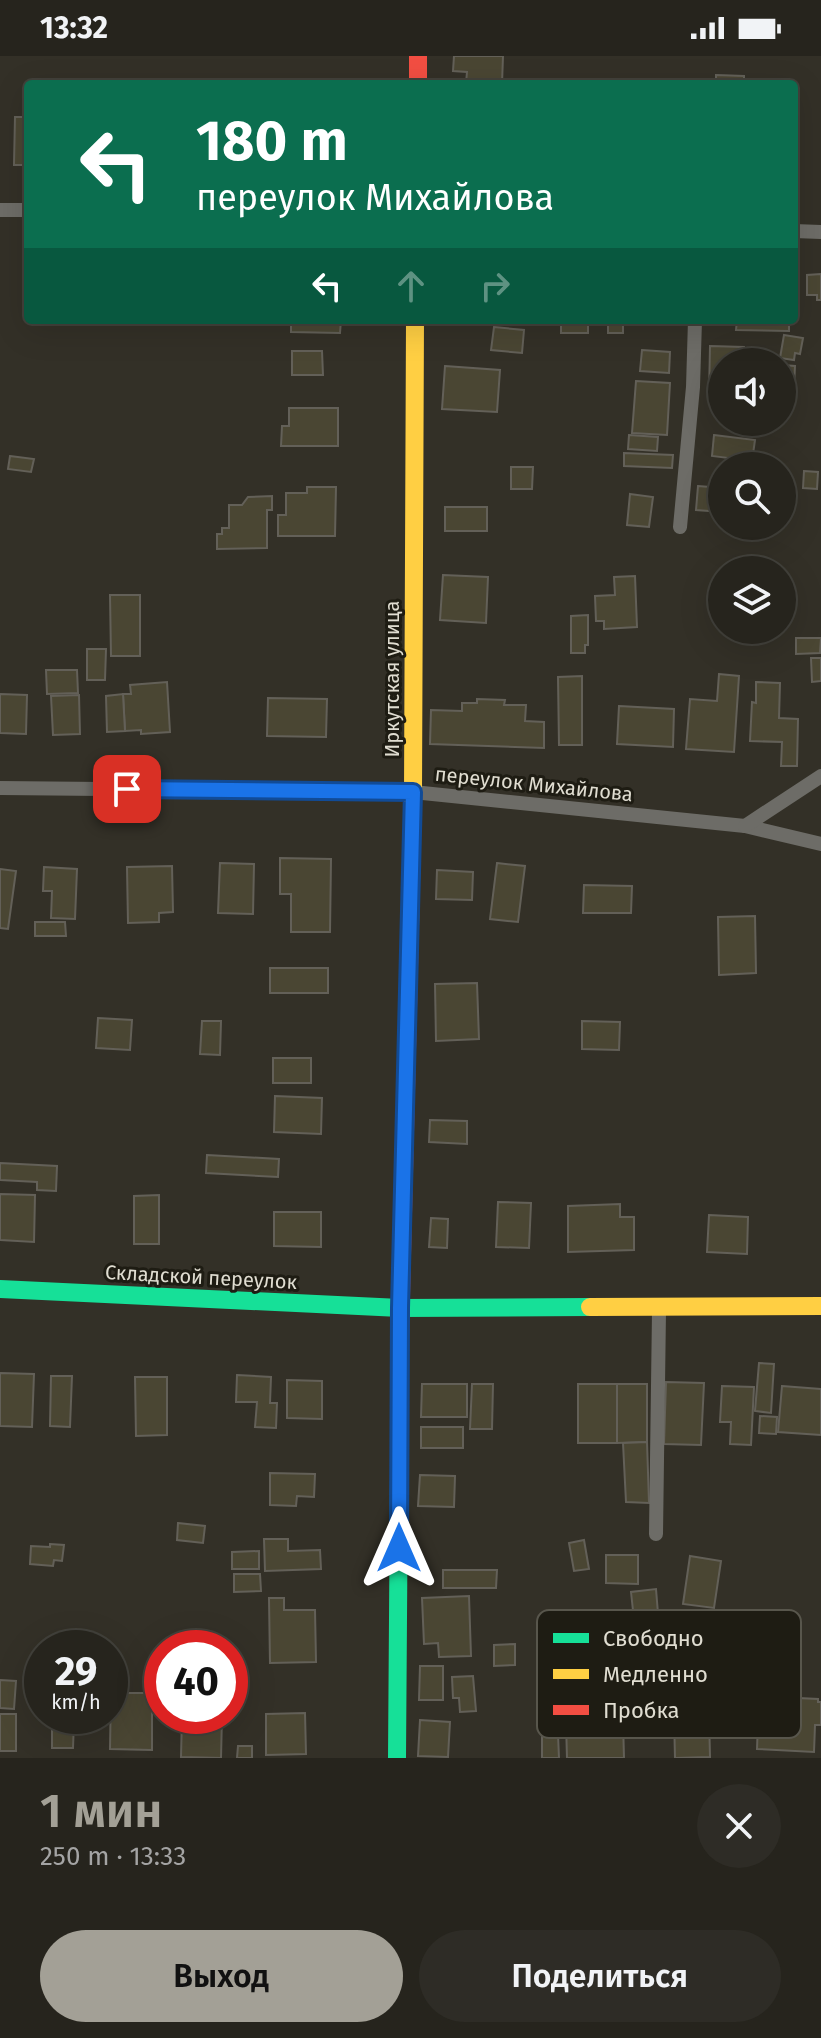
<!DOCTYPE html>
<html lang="ru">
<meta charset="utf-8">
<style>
body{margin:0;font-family:"Fira Sans",sans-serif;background:#2e2c26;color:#f1f3f6;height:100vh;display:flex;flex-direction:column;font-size:30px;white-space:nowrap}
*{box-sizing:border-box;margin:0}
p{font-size:26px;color:#a4a4a4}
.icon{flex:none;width:44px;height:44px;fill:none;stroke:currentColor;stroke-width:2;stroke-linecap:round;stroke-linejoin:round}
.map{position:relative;height:1702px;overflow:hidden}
.details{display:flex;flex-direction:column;background:#26241d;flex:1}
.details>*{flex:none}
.top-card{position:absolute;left:24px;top:24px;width:774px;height:244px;border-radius:8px;box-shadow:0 8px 32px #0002,0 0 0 2px #42413b;background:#0b6e4f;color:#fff;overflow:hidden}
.buttons{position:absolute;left:708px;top:292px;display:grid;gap:16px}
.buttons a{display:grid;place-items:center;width:88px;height:88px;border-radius:50%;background:#26241d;box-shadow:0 8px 32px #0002,0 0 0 2px #42413b;font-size:40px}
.speed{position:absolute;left:24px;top:1574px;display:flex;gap:16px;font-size:40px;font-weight:700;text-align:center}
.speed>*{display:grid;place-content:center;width:104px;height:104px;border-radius:50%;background:#26241d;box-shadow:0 8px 32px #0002,0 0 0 2px #42413b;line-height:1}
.speed small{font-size:20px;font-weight:400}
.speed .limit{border:12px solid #d22;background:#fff;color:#111}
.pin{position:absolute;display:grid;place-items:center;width:68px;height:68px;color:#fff;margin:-34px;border-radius:16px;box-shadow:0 4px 12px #0006}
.me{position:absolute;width:88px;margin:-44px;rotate:0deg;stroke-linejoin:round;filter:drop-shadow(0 0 6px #0008)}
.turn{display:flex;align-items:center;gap:28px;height:168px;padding:0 40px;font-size:36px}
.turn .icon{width:104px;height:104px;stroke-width:2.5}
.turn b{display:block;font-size:56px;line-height:68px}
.lanes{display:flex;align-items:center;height:76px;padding:0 40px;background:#0003;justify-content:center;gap:40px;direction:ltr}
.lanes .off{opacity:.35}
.round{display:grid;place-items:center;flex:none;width:84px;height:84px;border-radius:42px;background:#2e2c26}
.head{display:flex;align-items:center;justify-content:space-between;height:136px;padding:0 40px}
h1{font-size:48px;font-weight:600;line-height:60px;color:#a3a096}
.cta{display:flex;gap:16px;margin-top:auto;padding:16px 40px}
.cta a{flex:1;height:92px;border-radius:48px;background:#a3a096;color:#111;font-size:32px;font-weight:600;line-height:92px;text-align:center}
.cta a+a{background:#2e2c26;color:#f1f3f6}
.status{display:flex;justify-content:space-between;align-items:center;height:56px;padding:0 40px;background:#26241d;direction:ltr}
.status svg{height:22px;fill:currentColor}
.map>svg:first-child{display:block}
</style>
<div class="status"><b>13:32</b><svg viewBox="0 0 49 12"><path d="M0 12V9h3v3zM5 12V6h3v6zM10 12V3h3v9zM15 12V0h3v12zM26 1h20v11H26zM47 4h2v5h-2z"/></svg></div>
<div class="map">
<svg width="821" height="1702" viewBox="0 0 821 1702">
<rect width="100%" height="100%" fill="#333027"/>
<g fill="#4a4633" stroke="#636058" stroke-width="2">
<polygon points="454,0 503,0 502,28 466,27 467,16 453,15"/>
<polygon points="716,19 744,20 744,28 716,28"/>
<polygon points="15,61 28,61 28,109 14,109"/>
<polygon points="821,218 821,244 817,244 817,239 807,239 807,219"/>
<polygon points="291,264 341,264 340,277 291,276"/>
<rect x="561" y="264" width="27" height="13"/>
<rect x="608" y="264" width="15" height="13"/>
<polygon points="737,264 789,264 789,275 736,274"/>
<polygon points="494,271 524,274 522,297 491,294"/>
<polygon points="784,279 803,282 800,298 795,297 794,304 780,302"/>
<polygon points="710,290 744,291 744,306 722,306 722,340 709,339"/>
<polygon points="642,294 670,296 669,317 640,315"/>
<polygon points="292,295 322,295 323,319 292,319"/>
<polygon points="782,309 795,310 794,331 782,330"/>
<polygon points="445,310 500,314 497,356 442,353"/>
<polygon points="636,325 670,327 667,379 632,377"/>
<polygon points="289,352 338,352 338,390 281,390 282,370 289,370"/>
<polygon points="629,379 658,381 657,395 628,393"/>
<polygon points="714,379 755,384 752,405 712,400"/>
<polygon points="624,397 673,399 672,412 624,410"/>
<polygon points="10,400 34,403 31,416 8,413"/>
<polygon points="511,411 533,411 532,433 511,433"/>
<polygon points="804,415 818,416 817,433 803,432"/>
<polygon points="698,430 722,432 722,456 696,454"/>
<polygon points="307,431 336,431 335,480 278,480 278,459 286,459 286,437 307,437"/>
<polygon points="630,438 653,441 649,471 627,469"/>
<polygon points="272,440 272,454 267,454 267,492 217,493 217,478 222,478 222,472 229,472 229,449 242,449 248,441"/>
<rect x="445" y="451" width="42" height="24"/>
<polygon points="443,519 488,521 486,567 440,564"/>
<polygon points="635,520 637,571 604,573 604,565 596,565 595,540 615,539 614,521"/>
<polygon points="110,539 140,539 140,600 111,600"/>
<polygon points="588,559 588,589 585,589 585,597 571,597 571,560"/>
<polygon points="796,582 821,582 820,597 796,598"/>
<polygon points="87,593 106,593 105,624 87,624"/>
<polygon points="811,602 821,602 821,625 812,626"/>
<polygon points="46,614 77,614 78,637 47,638"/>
<polygon points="719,618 739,620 734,696 686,693 690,643 717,645"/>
<polygon points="582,620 582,689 559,689 558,621"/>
<polygon points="167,626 170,676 141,678 141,674 125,675 123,638 131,638 130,629"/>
<polygon points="756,626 780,627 779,662 798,663 797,710 781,710 782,686 750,685 752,646 756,647"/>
<polygon points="0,638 27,639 26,678 0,677"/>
<polygon points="123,638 125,675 107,676 106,640"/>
<polygon points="79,639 80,678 53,679 51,640"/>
<polygon points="268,642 327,643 326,681 267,680"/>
<polygon points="477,643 505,644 504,649 526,649 525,665 544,666 544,692 430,688 431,654 462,655 462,647 477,647"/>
<polygon points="619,650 674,653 673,691 617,688"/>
<polygon points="280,802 331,803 330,876 291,876 291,838 280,838"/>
<polygon points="220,807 254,808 253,858 218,857"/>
<polygon points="497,807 525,810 518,866 490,863"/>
<polygon points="172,810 173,856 159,857 159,866 128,867 127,811"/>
<polygon points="44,811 77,813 75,863 51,862 52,835 43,835"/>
<polygon points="0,813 16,815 8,873 0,872"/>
<polygon points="437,814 473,816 472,844 436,843"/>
<polygon points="584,829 632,830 631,857 583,857"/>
<polygon points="755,860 756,917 719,919 718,861"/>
<polygon points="35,866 65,866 66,880 35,880"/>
<rect x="270" y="912" width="58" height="25"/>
<polygon points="477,927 479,983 436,985 435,928"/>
<polygon points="98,962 132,964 130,994 96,992"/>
<polygon points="202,965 221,965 220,999 200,998"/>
<polygon points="582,965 620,966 619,994 582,993"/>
<rect x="273" y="1002" width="38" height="25"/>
<polygon points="275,1040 322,1042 321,1078 274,1076"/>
<polygon points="430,1064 467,1065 467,1088 429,1086"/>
<polygon points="207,1099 279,1103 278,1121 206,1117"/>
<polygon points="0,1107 57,1110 56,1135 37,1134 37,1126 0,1124"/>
<polygon points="0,1138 35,1139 34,1186 0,1184"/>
<polygon points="159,1139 159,1188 134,1188 134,1140"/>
<polygon points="498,1146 531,1147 529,1192 496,1191"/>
<polygon points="620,1148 620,1161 634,1161 634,1194 568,1196 568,1150"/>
<polygon points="274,1156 321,1156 321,1191 274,1190"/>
<polygon points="709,1159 748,1161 747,1198 707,1196"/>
<polygon points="431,1162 448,1163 447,1192 429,1191"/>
<polygon points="759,1307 774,1308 771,1357 755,1355"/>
<polygon points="0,1317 34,1318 32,1371 0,1370"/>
<polygon points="237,1319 271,1321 270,1347 277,1347 276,1372 255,1371 257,1346 236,1346"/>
<polygon points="51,1320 72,1320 70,1371 50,1370"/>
<polygon points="135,1321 167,1321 167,1379 136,1380"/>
<polygon points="287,1324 322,1325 322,1363 287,1362"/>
<polygon points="666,1326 704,1327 701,1389 664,1388"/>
<polygon points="422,1328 467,1328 467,1361 421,1361"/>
<polygon points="472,1328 493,1328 492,1373 470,1373"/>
<rect x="578" y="1328" width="39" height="59"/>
<polygon points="617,1328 647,1328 647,1386 617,1387"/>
<polygon points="722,1330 754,1331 751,1389 730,1388 731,1366 720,1366"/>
<polygon points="782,1330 821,1333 821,1379 778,1376"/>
<polygon points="760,1360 777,1361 776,1378 759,1377"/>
<rect x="421" y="1371" width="42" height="21"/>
<polygon points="647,1386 649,1447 626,1446 623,1387"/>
<polygon points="270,1417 315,1418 314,1441 297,1440 296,1450 270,1449"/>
<polygon points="420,1419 455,1420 454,1451 418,1450"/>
<polygon points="178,1467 205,1470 203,1487 177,1484"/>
<polygon points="264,1483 288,1483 288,1495 320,1494 321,1513 265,1515"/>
<polygon points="584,1484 589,1513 574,1515 569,1487"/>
<polygon points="50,1488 64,1489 62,1505 54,1504 53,1510 30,1508 31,1490 50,1491"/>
<polygon points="259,1495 259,1513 232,1513 232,1496"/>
<polygon points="606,1499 638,1499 638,1528 606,1527"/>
<polygon points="690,1500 721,1505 714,1552 683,1548"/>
<polygon points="443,1514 497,1514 496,1532 443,1532"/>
<polygon points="234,1518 260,1518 261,1535 234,1536"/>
<polygon points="656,1533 659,1570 635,1573 631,1536"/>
<polygon points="469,1540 471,1600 439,1601 438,1587 424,1588 422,1542"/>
<polygon points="269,1542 284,1542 284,1554 315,1554 316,1606 270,1607"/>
<polygon points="515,1588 515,1609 494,1610 494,1589"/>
<polygon points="420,1610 443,1610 443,1644 419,1644"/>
<polygon points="473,1620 476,1655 460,1656 459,1642 453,1642 452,1621"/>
<polygon points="0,1624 16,1625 14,1653 0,1652"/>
<polygon points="116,1625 128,1626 128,1637 152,1637 152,1694 110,1693 111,1634 116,1634"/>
<polygon points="759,1640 818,1643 818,1646 821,1646 821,1669 815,1669 814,1696 757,1693"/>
<polygon points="305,1657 306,1698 266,1699 266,1658"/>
<rect x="0" y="1658" width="16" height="37"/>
<polygon points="182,1660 222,1660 221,1702 181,1701"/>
<polygon points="674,1660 709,1660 710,1701 675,1702"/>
<polygon points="420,1664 450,1666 448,1701 418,1700"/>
<polygon points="52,1665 74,1665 73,1692 52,1692"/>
<polygon points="623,1665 624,1702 567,1702 566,1667"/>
<polygon points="558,1678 559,1702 542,1702 542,1679"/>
<polygon points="238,1690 252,1690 252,1702 237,1702"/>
</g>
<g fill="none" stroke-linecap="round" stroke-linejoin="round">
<g stroke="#6d6c67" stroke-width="14">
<polyline points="0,154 28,154"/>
<polyline points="794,175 821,176"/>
<polyline points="680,471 693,331 695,264"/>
<polyline points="0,732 413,736 745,770 821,788"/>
<polyline points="745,770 821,720"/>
<polyline points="656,1478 659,1255"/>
</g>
<g stroke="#16e098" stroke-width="18">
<polyline points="0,1233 400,1252 590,1251"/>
<polyline points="397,1702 400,1282"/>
</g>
<g stroke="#ffcf43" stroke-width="18">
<polyline points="410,870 413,736 415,264"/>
<polyline points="590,1251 821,1250"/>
</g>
<g stroke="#f24e42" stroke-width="18">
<polyline points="418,0 418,28"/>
<polyline points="400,1282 410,870"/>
</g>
</g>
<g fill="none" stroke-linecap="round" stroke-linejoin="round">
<g stroke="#114b97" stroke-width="20">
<polyline id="route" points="127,733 413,736 400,1252 399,1492"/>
</g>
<use href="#route" stroke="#1a73e8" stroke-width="14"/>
</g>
<g text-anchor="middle" stroke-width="6" stroke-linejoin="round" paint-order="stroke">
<g font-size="20" fill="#e0ddd1" stroke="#1e1c13">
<text transform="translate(392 623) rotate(-90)" y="7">Иркутская улица</text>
<text transform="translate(534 728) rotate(6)" y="7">переулок Михайлова</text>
<text transform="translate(201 1221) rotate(3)" y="7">Складской переулок</text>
</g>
</g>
<rect x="537" y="1554" width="264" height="128" rx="12" fill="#1e1c13" stroke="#58564c" stroke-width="2"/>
<rect x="553" y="1577" width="36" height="10" fill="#16e098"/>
<rect x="553" y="1613" width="36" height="10" fill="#ffcf43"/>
<rect x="553" y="1649" width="36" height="10" fill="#f24e42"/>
<g font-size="22" fill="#e0ddd1">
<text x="603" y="1590">Свободно</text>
<text x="603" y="1626">Медленно</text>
<text x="603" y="1662">Пробка</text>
</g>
</svg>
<div class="buttons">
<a><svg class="icon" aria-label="sound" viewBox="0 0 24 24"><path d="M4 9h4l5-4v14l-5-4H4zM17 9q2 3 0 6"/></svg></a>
<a><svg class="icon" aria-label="search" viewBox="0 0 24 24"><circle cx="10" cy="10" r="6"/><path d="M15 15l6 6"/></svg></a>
<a><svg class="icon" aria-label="layers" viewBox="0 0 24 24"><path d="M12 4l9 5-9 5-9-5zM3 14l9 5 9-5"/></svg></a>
</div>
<div class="speed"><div>29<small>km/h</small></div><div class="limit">40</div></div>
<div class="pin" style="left:127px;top:733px;background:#d93025"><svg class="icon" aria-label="arrive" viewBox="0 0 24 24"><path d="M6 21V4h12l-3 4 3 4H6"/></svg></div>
<svg class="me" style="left:399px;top:1492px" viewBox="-20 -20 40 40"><path d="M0-17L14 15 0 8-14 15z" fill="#1a73e8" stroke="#fff" stroke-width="4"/></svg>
<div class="top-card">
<div class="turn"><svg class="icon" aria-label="left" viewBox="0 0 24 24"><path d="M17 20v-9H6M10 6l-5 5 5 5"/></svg><div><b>180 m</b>переулок Михайлова</div></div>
<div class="lanes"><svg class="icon" aria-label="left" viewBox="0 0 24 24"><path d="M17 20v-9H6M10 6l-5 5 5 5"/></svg><svg class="icon off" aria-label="ahead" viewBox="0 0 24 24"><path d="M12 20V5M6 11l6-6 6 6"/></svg><svg class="icon off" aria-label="right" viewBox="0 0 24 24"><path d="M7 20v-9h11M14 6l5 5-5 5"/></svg></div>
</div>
</div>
<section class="details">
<div class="head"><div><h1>1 мин</h1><p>250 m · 13:33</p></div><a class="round"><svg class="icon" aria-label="close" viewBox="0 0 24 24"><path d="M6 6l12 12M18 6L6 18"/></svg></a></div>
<div class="cta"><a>Выход</a><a>Поделиться</a></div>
</section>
